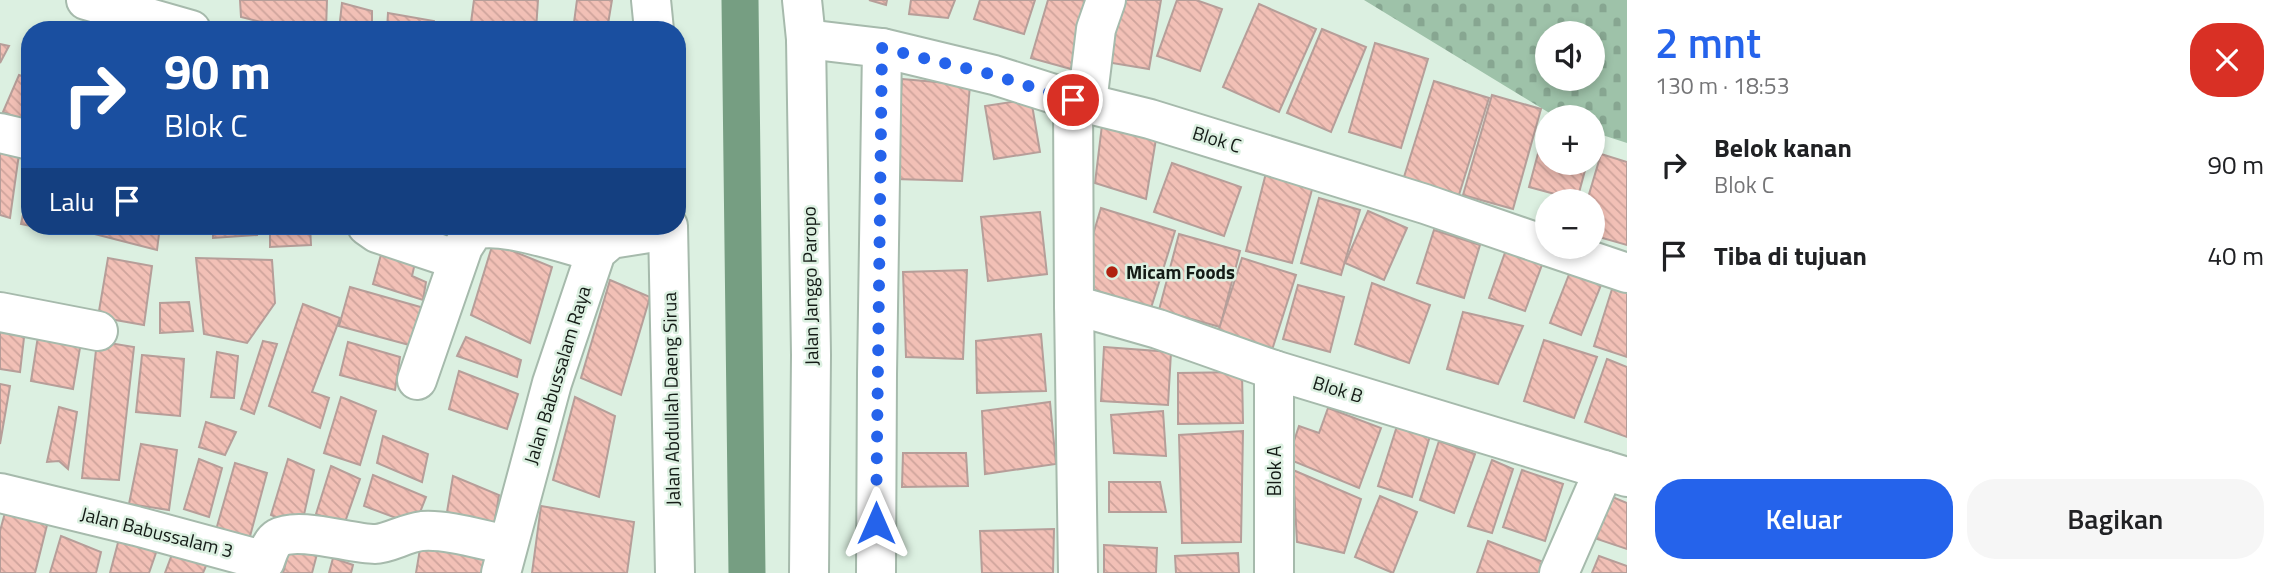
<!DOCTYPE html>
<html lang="id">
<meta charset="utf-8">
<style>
body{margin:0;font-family:"Titillium Web",sans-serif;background:#f6f6f6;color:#202124;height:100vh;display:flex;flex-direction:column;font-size:26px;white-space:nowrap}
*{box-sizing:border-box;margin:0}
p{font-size:23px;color:#757577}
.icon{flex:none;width:38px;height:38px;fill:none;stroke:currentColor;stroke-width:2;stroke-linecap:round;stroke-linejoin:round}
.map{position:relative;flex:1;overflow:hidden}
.side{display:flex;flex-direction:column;background:#fff;width:665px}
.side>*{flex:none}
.hud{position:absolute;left:21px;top:21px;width:665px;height:214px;border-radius:28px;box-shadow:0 4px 10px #0003;background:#1a4fa0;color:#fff;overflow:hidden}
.controls{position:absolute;left:1535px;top:21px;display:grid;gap:14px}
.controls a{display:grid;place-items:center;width:70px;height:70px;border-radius:50%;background:#fff;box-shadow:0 4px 10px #0003;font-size:35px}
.pin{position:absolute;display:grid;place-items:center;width:60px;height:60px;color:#fff;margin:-30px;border:4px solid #fff;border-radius:50%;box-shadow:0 2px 7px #0007}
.me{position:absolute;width:77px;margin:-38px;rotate:0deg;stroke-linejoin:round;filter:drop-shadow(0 0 5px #0008)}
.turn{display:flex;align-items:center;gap:24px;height:147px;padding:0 28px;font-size:32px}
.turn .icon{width:91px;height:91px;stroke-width:2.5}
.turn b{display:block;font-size:49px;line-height:60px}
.then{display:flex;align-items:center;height:66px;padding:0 28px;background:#0003;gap:14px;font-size:26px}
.round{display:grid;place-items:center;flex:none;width:74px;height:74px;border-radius:28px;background:#f6f6f6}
.head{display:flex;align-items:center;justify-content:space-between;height:119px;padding:0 28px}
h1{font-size:42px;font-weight:600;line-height:52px;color:#2563eb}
.button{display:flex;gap:14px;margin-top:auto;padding:14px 28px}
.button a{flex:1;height:80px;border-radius:28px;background:#2563eb;color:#fff;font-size:28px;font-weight:600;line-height:80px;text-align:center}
.button a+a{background:#f6f6f6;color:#202124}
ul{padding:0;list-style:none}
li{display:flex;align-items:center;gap:21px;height:91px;padding:0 28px}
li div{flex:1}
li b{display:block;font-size:26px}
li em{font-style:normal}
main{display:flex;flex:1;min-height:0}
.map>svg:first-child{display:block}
</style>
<main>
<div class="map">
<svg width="1627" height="573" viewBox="0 0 1627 573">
<defs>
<pattern id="cemetery-stones" width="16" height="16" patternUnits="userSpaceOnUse" patternTransform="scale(1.75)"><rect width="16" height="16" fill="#9ec2a9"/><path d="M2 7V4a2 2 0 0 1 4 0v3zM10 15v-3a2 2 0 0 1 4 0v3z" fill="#87a691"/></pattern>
<pattern id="building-back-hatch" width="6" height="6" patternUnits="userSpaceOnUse" patternTransform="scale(1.75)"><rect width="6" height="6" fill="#f2c0b6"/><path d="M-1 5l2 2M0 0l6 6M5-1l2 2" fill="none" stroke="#cfa49c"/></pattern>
</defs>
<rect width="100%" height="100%" fill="#dcf0e1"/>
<path fill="url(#cemetery-stones)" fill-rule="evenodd" d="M1364,0H1627V143L1593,132L1592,117H1556ZM1547,33H1592V79H1547Z"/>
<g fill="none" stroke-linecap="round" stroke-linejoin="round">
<polyline stroke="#769e82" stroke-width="37" points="740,0 747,573"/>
</g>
<g fill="url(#building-back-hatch)" stroke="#b69e99" stroke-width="2">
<polygon points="240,0 327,0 326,30 294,30 241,17"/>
<polygon points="474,0 538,0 536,30 470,30"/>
<polygon points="577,0 612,0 607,30 573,30"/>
<polygon points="869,0 887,0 886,5"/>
<polygon points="911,0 955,0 948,18 909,14"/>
<polygon points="980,0 1035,0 1024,34 974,19"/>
<polygon points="1048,0 1090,0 1071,69 1031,58"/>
<polygon points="1115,0 1161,0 1149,69 1106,62"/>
<polygon points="1177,0 1196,0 1222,9 1200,71 1157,56"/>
<polygon points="342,3 372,11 372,30 339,30"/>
<polygon points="1259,4 1316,29 1279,112 1223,87"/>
<polygon points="93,5 165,30 86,30"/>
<polygon points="388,13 434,21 434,30 387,30"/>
<polygon points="1322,29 1366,47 1331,132 1287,113"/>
<polygon points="1375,43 1428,59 1401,148 1349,132"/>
<polygon points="0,44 9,46 0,63"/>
<polygon points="19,75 30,79 30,100 21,119 3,112"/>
<polygon points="902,79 970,85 962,181 895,179"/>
<polygon points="1434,81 1489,98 1458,198 1403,180"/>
<polygon points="1492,95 1541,109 1513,209 1463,195"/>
<polygon points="1031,99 1040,152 994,159 985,106"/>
<polygon points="1547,120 1547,163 1587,163 1577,200 1529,187"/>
<polygon points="1102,125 1156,139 1146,199 1095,183"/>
<polygon points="0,144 20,147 10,218 0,215"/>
<polygon points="1601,154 1627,162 1627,245 1592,235 1592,201 1587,201"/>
<polygon points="1172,163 1241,187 1224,236 1154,212"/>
<polygon points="1266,173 1313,186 1292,263 1246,251"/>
<polygon points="30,181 30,226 66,226 65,233 21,224"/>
<polygon points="1319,198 1360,210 1341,275 1301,263"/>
<polygon points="1101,208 1175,231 1151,308 1078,285"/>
<polygon points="1368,211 1407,228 1384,280 1345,263"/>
<polygon points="1040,212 1047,274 988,281 981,217"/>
<polygon points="80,226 160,226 157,250 79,230"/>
<polygon points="213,226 257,226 257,235 213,238"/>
<polygon points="270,226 310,226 311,245 270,247"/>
<polygon points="404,226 467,226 466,237 403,230"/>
<polygon points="1434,230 1480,245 1464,298 1417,283"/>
<polygon points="1179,234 1240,251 1220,327 1159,310"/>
<polygon points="385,240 418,250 412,276 426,282 423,300 373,284"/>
<polygon points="493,243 552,267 530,343 471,315"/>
<polygon points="1507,247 1543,262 1525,311 1489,298"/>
<polygon points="108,258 152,266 144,325 98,317"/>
<polygon points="196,258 272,260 275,303 247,343 204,334"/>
<polygon points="1242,258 1296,275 1272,350 1218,332"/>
<polygon points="967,270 963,359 906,357 903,272"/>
<polygon points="1570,272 1601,285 1581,335 1550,323"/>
<polygon points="610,280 650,297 621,395 581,378"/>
<polygon points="1372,283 1430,305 1409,363 1355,344"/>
<polygon points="1298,285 1344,297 1330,352 1283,339"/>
<polygon points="1613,286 1627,291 1627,357 1594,346"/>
<polygon points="350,287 431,310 424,349 339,326"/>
<polygon points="189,302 193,331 160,333 160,303"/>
<polygon points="303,304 340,318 312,392 329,398 320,428 269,406"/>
<polygon points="1463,312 1523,326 1498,384 1447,369"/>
<polygon points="0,324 25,329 20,372 0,369"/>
<polygon points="39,330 82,336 73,389 31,381"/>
<polygon points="1041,334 1046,391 977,393 976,341"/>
<polygon points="466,337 521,360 517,377 457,356"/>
<polygon points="1544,340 1597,357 1574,418 1524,401"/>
<polygon points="97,341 134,347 119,480 82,478"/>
<polygon points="263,341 277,344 254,414 241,409"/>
<polygon points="348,342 400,357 395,390 340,375"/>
<polygon points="1104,347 1171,352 1168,405 1101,401"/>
<polygon points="217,352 238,356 234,398 211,397"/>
<polygon points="142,355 184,359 180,416 136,412"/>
<polygon points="1607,359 1627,367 1627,437 1585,422"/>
<polygon points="459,371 518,394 507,429 449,409"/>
<polygon points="1242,372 1243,423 1178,424 1178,373"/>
<polygon points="0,384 10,386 0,444"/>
<polygon points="341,397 376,411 360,465 324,453"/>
<polygon points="575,397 615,416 599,497 553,480"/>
<polygon points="1050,402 1056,464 985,474 982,411"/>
<polygon points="59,407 77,412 68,469 59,461 47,462"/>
<polygon points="1328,408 1381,428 1359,488 1288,459 1299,426 1319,433"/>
<polygon points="1163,411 1166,456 1114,453 1111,415"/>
<polygon points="206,422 236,432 225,455 199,447"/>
<polygon points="1397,426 1430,436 1412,497 1378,486"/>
<polygon points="1243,431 1241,542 1182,543 1179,435"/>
<polygon points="383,436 428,454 422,482 377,463"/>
<polygon points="1439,441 1475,454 1454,513 1420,500"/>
<polygon points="141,444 177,450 169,510 129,504"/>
<polygon points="903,453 966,453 968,486 902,487"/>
<polygon points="199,459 222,468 209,517 184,509"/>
<polygon points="288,459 314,470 301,528 271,515"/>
<polygon points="1492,460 1513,469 1492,533 1468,526"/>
<polygon points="235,463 267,473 249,540 216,530"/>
<polygon points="331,466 360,479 344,525 316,514"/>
<polygon points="1293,470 1361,499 1344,553 1297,542"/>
<polygon points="1522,470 1563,484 1545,541 1503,527"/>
<polygon points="373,475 426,497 415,525 364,506"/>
<polygon points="453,476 499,495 492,538 445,524"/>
<polygon points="1109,482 1160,482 1166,512 1109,512"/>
<polygon points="1380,496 1417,512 1393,573 1355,557"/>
<polygon points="1610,496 1627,503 1627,549 1594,538"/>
<polygon points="541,506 634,522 627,573 532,573"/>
<polygon points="6,509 47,525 35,573 0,573 0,531"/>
<polygon points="1054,529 1053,573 982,573 980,531"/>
<polygon points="120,535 158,547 149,573 110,573"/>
<polygon points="61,536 101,552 96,573 50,573"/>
<polygon points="422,537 496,559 490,573 416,573"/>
<polygon points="1488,541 1554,566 1551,573 1477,573"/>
<polygon points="1104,545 1157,548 1156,573 1104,573"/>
<polygon points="290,547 317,554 312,573 283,573"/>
<polygon points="174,549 208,561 203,573 165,573"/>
<polygon points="1238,553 1239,573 1176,573 1175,556"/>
<polygon points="1599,556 1627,566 1627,573 1592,573"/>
<polygon points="333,558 353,565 351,573 329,573"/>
</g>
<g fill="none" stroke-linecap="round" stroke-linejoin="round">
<g stroke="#a6baac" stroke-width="42">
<g id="minor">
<polyline points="86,0 191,30"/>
<polyline points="802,0 806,39 811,355 809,573"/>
<polyline points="806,39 882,48 877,374 876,573"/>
<polyline points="882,48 994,75 1073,100 1150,119 1425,204 1547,246"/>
<polyline points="1073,100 1074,305 1078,573"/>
<polyline points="1087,103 1096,29 1106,0"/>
<polyline points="0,133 30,140"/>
<polyline points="367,226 377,233 458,260"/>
<polyline points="1550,247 1627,273"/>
<polyline points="1074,305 1158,329 1274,370 1627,477"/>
<polyline points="0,312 98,331"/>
<polyline points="1274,370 1274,573"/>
<path d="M417,380L463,247L474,230C503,222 565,244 596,252"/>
<path d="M0,493L136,526L265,561C268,553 271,542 278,538C299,526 350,544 375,544C388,544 405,533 422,531C447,529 482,540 507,545"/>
<polyline points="501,573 552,383 596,252 611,239 668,230"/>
<polyline points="1559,573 1604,470"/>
</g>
</g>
<g stroke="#a6baac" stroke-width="42">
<g id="major">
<polyline points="651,0 654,30"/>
<polyline points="668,226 675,573"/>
</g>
</g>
<use href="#minor" stroke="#fff" stroke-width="38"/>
<use href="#major" stroke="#fff" stroke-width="38"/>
</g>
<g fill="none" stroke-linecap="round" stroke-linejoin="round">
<polyline stroke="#2563eb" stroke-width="12" stroke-dasharray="0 21.6" points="876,523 882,48 994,75 1073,100"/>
</g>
<circle fill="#b02210" stroke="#dcf0e1" stroke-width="2.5" cx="1112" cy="272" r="7"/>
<g text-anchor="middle" stroke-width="5" stroke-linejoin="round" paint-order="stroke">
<g font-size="19" fill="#141b16" stroke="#dcf0e1">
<text transform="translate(1217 139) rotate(17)" y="7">Blok C</text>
<text transform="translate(810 286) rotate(-91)" y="7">Jalan Janggo Paropo</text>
<text transform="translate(557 375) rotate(-73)" y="7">Jalan Babussalam Raya</text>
<text transform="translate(1338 389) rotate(17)" y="7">Blok B</text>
<text transform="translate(671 399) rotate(-91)" y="7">Jalan Abdullah Daeng Sirua</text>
<text transform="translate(1274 471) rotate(-90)" y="7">Blok A</text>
<text transform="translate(157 532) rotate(14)" y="7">Jalan Babussalam 3</text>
</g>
<g font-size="19" font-weight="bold" fill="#141b16" stroke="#dcf0e1" text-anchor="start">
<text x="1126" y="279">Micam Foods</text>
</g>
</g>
</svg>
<div class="controls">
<a><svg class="icon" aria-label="sound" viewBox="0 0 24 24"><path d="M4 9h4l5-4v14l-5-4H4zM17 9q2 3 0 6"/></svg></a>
<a>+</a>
<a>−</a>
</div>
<div class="pin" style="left:1073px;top:100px;background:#d93025"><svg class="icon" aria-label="arrive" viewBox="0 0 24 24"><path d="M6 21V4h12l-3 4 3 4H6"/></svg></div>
<svg class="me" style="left:876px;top:523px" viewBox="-20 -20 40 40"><path d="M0-17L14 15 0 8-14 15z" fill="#2563eb" stroke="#fff" stroke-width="4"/></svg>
<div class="hud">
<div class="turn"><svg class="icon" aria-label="right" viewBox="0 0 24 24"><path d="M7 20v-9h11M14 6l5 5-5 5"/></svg><div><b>90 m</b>Blok C</div></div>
<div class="then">Lalu<svg class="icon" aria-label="arrive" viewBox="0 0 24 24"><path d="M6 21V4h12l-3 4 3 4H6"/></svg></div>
</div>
</div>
<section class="side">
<div class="head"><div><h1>2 mnt</h1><p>130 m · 18:53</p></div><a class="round" style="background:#d93025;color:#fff"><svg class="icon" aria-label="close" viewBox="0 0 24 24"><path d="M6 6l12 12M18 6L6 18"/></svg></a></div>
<ul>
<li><svg class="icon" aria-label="right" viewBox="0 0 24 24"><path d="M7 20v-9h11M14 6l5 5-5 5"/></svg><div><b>Belok kanan</b><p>Blok C</p></div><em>90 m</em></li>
<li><svg class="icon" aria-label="arrive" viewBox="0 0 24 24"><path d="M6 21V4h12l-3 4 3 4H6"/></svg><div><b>Tiba di tujuan</b></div><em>40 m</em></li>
</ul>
<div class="button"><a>Keluar</a><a>Bagikan</a></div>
</section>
</main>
